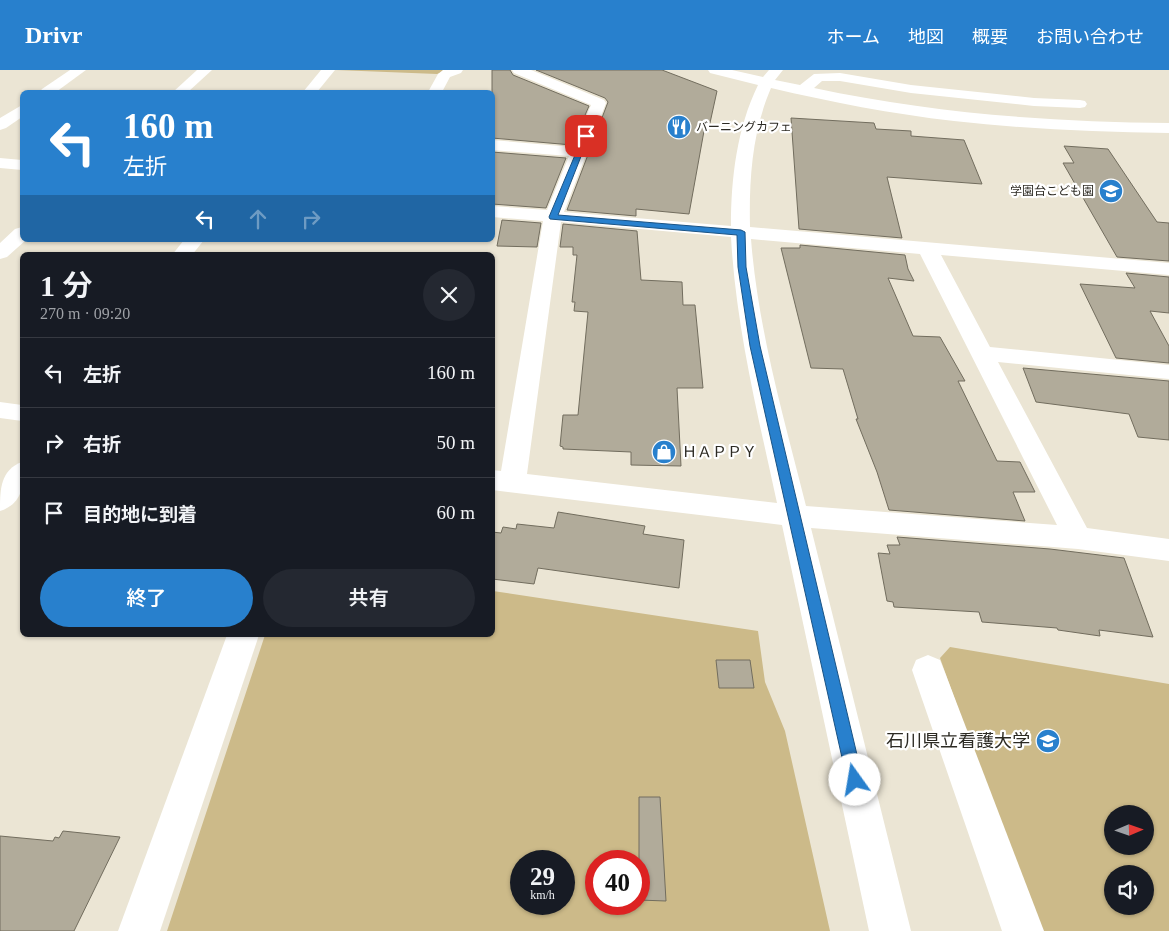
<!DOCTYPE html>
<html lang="ja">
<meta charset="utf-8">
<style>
body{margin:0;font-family:"Times New Roman","Noto Sans JP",serif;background:#242831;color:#f1f3f6;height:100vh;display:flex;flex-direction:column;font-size:19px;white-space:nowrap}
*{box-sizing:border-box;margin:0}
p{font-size:16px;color:#9ea1a6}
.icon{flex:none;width:28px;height:28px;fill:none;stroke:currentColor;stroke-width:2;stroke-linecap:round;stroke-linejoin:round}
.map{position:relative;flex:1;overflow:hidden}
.details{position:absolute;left:20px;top:182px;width:475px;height:385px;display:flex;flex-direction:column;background:#171b24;border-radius:8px;box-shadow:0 1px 4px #0004}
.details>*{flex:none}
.top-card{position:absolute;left:20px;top:20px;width:475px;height:152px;border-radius:8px;box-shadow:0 1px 4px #0004;background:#2880cd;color:#fff;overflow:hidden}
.needle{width:32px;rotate:88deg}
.tools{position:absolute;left:1104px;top:735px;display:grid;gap:10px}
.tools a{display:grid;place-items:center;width:50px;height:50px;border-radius:50%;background:#171b24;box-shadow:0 1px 4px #0004;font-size:25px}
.speed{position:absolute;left:510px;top:780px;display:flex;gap:10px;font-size:25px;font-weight:700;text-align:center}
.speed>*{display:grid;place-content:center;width:65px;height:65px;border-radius:50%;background:#171b24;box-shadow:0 1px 4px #0004;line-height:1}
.speed small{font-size:12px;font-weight:400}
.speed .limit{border:8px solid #d22;background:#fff;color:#111}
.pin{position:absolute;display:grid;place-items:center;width:42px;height:42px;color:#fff;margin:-21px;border-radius:10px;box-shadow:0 2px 8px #0006}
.me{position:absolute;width:55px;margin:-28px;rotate:347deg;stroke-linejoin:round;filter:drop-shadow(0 0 4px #0008)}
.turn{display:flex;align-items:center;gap:18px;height:105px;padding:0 20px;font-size:22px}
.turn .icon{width:65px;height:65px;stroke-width:2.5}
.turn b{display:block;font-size:35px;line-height:42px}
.lanes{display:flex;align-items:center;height:48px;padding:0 20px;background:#0003;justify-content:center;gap:25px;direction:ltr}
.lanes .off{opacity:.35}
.round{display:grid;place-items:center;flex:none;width:52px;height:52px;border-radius:26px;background:#242831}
.overview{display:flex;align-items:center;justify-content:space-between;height:85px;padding:0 20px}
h1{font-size:30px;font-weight:600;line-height:38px}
.action{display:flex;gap:10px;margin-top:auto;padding:10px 20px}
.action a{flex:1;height:58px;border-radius:30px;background:#2880cd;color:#fff;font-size:20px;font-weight:600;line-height:58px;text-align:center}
.action a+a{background:#242831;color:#f1f3f6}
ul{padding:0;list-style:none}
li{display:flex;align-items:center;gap:15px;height:70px;padding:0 20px;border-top:1px solid #363941}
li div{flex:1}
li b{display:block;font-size:19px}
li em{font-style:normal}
header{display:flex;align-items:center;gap:30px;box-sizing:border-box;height:70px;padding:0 25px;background:#2880cd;color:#fff}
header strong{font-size:24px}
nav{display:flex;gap:28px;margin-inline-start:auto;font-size:18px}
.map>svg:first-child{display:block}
</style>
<header>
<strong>Drivr</strong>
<nav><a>ホーム</a><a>地図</a><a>概要</a><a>お問い合わせ</a></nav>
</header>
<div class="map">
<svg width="1169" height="861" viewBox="0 0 1169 861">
<rect width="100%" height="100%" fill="#ebe5d4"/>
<g fill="#ccba89" fill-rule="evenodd">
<polygon points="336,0 448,0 437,4"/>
<path d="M493,521L758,561L765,612L785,661L830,861H167L265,565H492ZM521,791H564V834H521ZM596,791H639V834H596Z"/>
<path d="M950,577L1169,614V861H1038L940,588ZM1112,744H1145V776H1112ZM1112,804H1145V836H1112Z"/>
</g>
<g fill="#b1ab9a" stroke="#726d5e">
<polygon points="492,0 510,0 513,5 589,36 572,75 492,68"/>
<polygon points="536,0 662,0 717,21 708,62 704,61 689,144 636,139 636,146 567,140 608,32 605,28"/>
<polygon points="791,48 874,53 876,59 911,61 911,66 964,70 982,114 887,107 902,168 799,159"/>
<polygon points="1064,76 1108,79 1157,152 1169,153 1169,191 1117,187 1063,93 1074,93"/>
<polygon points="492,82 566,88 546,138 492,134"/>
<polygon points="502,150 541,153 537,177 497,176"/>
<polygon points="563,154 637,161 641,210 682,212 683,235 695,235 703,318 677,318 681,396 631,395 631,382 563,379 563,377 560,376 563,345 578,345 588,242 574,241 575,232 572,232 577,185 573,185 573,177 560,177"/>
<polygon points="800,175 905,185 908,199 914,211 888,208 913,266 940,267 965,311 958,311 997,391 1020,392 1035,422 1013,422 1025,451 889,440 877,402 856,349 858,349 843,299 811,298 781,178 800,178"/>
<polygon points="1126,203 1169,207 1169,243 1150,241 1169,276 1169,293 1116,288 1080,214 1135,218"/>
<polygon points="1023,298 1169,311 1169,370 1138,367 1129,344 1036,332"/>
<polygon points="558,442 645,456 643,464 684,470 679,518 538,498 534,514 492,509 492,462 501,463 503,457 516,459 517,454 554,458"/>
<polygon points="897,467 1050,479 1124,488 1153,567 1099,560 1100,566 1058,560 1057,558 982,552 979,542 894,537 893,532 887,531 878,483 890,484 887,475 900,475"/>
<polygon points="716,590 750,590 754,618 719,618"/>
<polygon points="639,727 660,727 666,831 639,830"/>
<polygon points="63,761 120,767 74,861 0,861 0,766 53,771 55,767 59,768"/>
</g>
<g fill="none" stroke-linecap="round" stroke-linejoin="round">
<g fill="#fff" fill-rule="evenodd">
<polygon points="70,0 86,0 56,22 40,22 42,19"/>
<polygon points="197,0 212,0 188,22 173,22"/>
<polygon points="321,0 335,0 317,22 303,22"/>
<polygon points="443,0 463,0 461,3 450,7 442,22 428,22 438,4"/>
<path d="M512,0H531L604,30L606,33L564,142L731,156C731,108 737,58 758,15L710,3L708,0H732L763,7L769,0H783L775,10L800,15L814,4L840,3L911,15L1034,28L1080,30L1085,31L1087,34L1085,37L1080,38L1034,36L911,23L840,11H822L814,18C931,43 1049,52 1169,53V63C1097,62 1025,59 954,51C892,44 831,32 771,18C752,62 749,110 750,157L1169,193V205L941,185L990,277L1169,295V309L998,292L1087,458L1169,469V491L1078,479L811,458L911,861H869L782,455L492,420V400L501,401L543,151L492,147V136L547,140L569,86L492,80V70L573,77L591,35L514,3ZM561,152L731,167C736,258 758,345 777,433L527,404ZM751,169L920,184L1057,455L806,436C784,348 758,260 751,169Z"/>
<polygon points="22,35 22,47 6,58 0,60 0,48"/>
<polygon points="0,88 22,90 22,100 0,98"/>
<polygon points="22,157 22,170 26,170 7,187 0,189 0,173 15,159"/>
<polygon points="184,170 204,170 192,185 172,185"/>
<polygon points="0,332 22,335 22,351 0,348"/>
<path d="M22,392C25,413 23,434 0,441C0,420 0,400 22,392Z"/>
<polygon points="227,565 259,565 160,861 118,861"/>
<polygon points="928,585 940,590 944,600 1044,861 1002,861 912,600 916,590"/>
</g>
</g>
<polygon fill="#2880cd" stroke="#1a5385" points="586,64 589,66 558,145 741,160 745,162 746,197 760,276 863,710 860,715 855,718 850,715 847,710 750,276 738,197 737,165 550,149 549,147 583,66"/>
<defs>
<g id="restaurant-disc" transform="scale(1.25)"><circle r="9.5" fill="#2880cd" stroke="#fff"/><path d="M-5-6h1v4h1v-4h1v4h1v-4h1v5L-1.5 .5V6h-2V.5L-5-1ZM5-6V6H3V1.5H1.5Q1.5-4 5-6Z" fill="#fff"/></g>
<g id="school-disc" transform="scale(1.25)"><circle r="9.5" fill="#2880cd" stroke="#fff"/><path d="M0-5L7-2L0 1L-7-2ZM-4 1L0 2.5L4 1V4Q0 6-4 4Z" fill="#fff"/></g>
<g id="shop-disc" transform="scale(1.25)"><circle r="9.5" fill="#2880cd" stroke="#fff"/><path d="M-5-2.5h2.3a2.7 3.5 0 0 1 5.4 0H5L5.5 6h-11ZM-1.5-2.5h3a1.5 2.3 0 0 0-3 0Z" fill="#fff"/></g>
<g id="university-disc" transform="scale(1.25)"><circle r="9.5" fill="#2880cd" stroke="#fff"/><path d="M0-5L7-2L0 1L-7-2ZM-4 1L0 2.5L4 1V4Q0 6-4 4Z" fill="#fff"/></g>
</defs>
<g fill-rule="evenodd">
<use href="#restaurant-disc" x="679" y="57"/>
<use href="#school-disc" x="1111" y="121"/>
<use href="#shop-disc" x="664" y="382"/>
<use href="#university-disc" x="1048" y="671"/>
</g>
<g text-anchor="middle" stroke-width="4.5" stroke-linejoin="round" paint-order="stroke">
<g font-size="12" fill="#2c2a23" stroke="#fff" text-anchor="start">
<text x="696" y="61">バーニングカフェ</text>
<text x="1094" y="125" text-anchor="end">学園台こども園</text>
</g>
<g font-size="15" fill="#2c2a23" stroke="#fff" text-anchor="start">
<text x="682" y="387">ＨＡＰＰＹ</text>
</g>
<g font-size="18" fill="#2c2a23" stroke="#fff" text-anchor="end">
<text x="1030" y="677">石川県立看護大学</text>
</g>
</g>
</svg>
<div class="tools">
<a><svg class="needle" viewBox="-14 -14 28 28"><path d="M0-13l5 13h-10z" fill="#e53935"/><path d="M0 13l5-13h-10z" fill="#9ea1a6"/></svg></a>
<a><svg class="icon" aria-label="sound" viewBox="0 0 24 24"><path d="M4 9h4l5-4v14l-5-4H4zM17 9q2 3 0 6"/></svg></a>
</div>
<div class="speed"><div>29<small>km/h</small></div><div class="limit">40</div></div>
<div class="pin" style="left:586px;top:66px;background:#d93025"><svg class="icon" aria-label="arrive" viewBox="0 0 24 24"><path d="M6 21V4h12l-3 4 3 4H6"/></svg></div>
<svg class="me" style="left:855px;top:710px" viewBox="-20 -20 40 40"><circle r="19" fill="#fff"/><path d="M0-13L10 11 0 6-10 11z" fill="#2880cd"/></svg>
<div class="top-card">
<div class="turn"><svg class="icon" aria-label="left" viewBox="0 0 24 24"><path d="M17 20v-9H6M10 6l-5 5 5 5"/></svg><div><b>160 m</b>左折</div></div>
<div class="lanes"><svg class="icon" aria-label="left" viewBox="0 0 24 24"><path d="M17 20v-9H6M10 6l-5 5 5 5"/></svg><svg class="icon off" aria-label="ahead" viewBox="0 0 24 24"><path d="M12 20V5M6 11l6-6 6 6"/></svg><svg class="icon off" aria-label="right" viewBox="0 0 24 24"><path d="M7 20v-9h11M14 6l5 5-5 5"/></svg></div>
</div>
<section class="details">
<div class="overview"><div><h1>1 分</h1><p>270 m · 09:20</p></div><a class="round"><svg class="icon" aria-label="close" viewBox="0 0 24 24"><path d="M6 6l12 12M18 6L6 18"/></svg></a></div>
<ul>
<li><svg class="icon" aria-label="left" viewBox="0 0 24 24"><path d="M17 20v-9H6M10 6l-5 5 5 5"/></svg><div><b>左折</b></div><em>160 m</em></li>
<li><svg class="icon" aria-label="right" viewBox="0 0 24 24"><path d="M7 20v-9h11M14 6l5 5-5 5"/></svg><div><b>右折</b></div><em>50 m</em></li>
<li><svg class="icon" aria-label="arrive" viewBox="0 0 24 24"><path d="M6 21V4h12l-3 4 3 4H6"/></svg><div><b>目的地に到着</b></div><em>60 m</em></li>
</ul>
<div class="action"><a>終了</a><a>共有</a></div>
</section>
</div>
